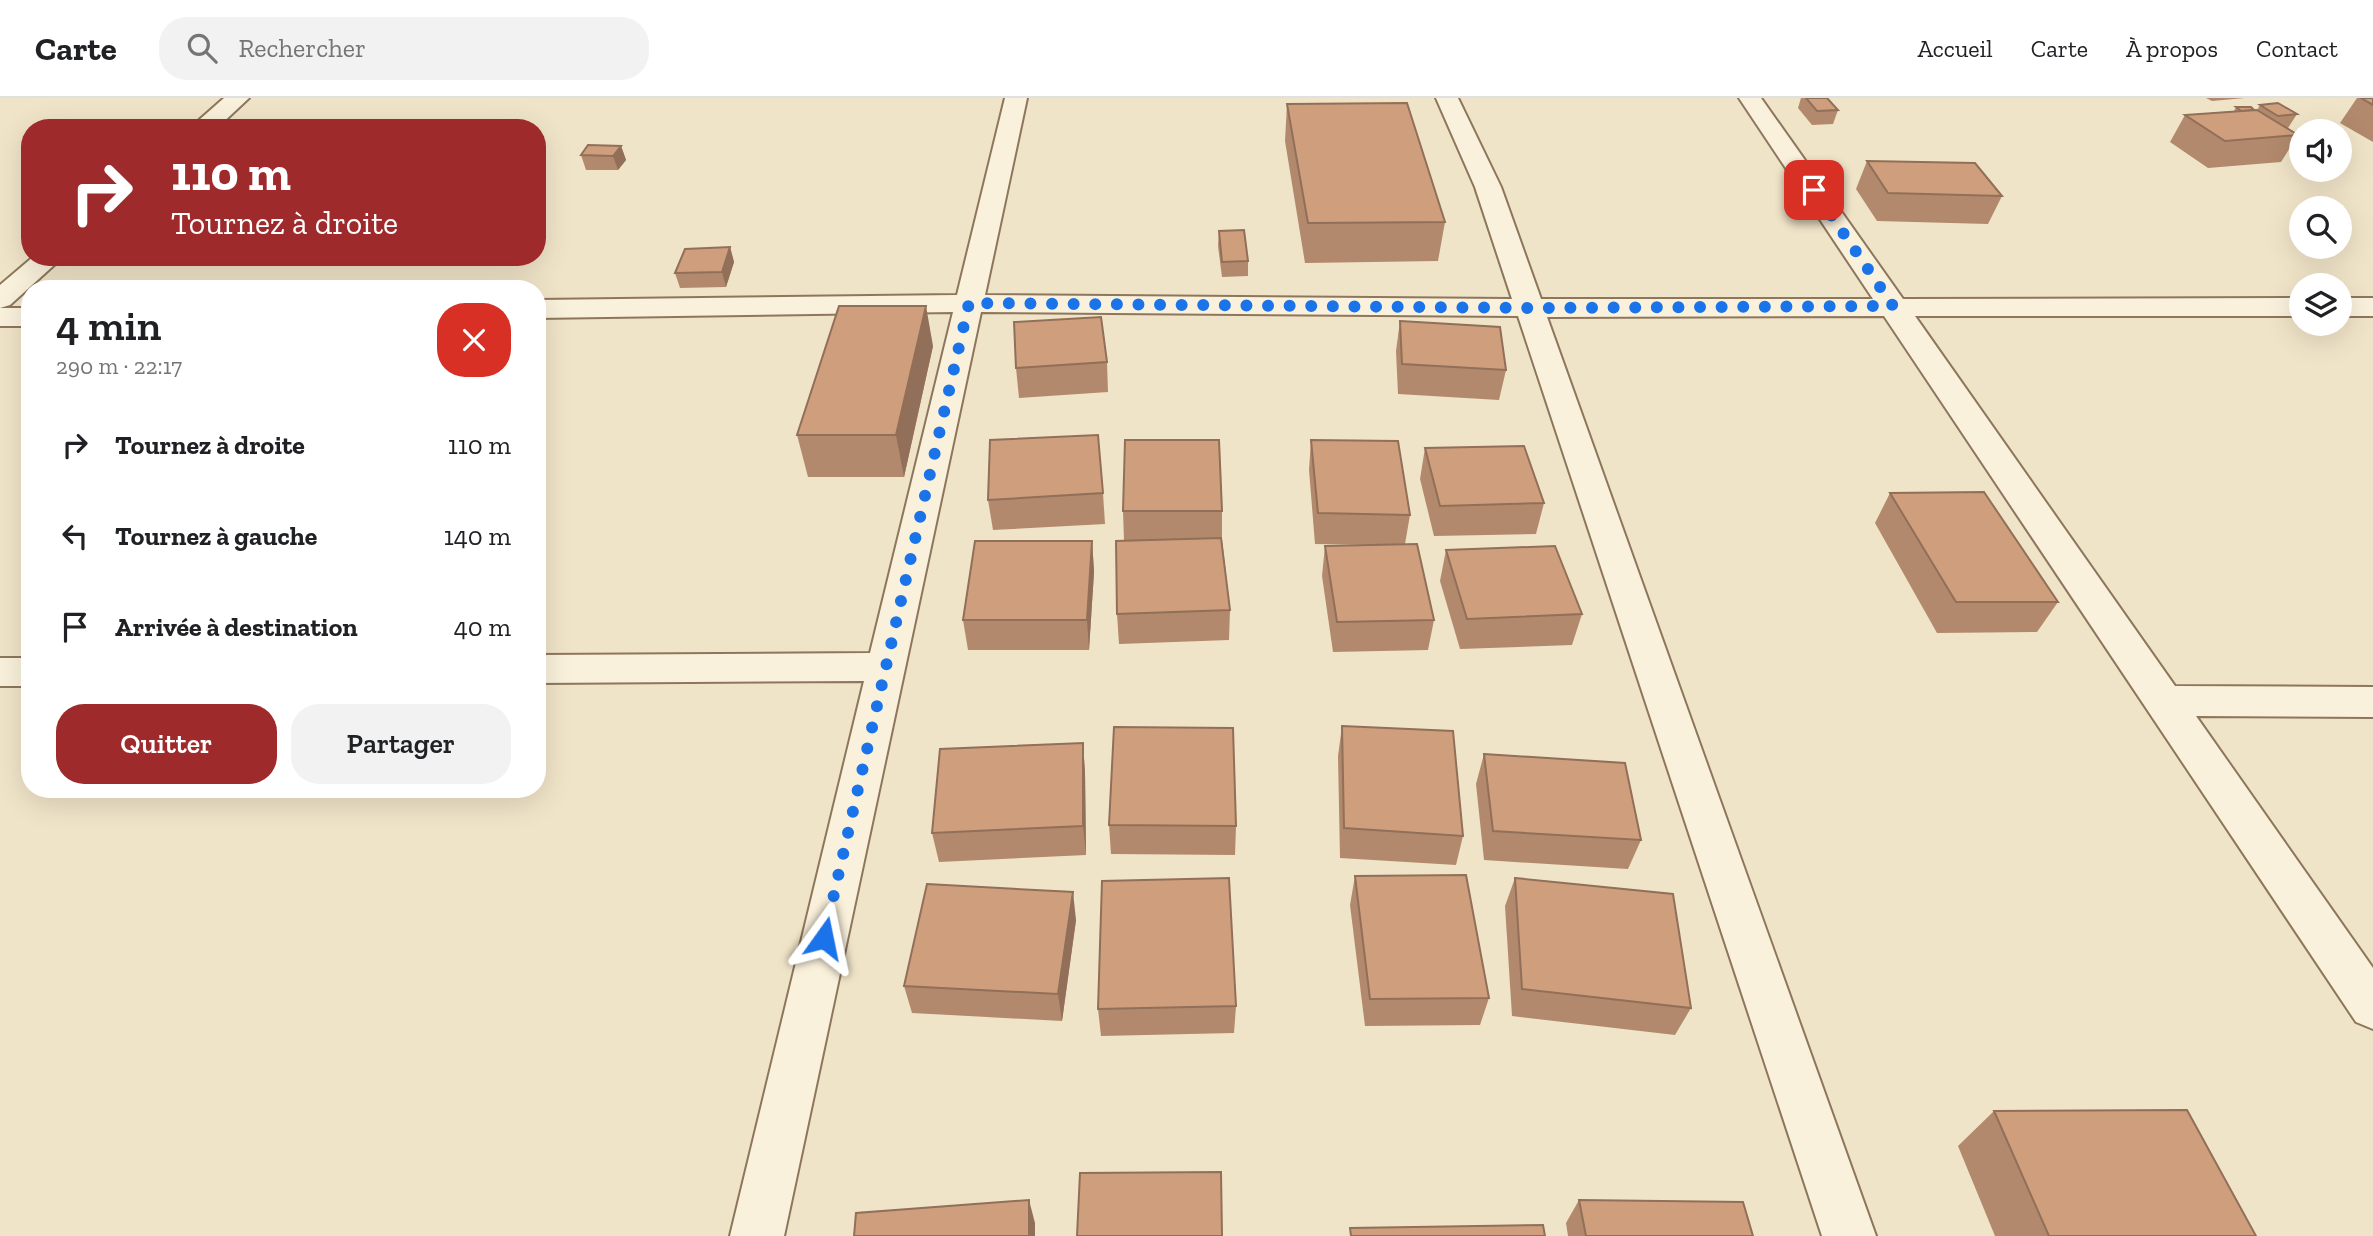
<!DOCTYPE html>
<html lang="fr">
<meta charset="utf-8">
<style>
body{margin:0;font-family:"Zilla Slab",serif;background:#f2f2f2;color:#202124;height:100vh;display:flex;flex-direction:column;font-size:26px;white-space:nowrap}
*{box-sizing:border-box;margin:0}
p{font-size:23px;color:#757577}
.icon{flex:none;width:38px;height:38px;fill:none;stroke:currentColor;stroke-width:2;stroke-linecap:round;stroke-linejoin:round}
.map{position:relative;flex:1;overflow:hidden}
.drawer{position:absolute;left:21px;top:182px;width:525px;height:518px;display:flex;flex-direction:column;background:#fff;border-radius:28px;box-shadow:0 7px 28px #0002}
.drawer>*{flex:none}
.banner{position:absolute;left:21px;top:21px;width:525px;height:147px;border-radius:28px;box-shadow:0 7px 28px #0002;background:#9e2a2b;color:#fff;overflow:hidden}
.buttons{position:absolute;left:2289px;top:21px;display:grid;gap:14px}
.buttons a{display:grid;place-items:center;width:63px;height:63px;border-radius:50%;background:#fff;box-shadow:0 7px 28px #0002;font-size:35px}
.pin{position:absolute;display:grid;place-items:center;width:60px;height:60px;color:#fff;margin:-30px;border-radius:14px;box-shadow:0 4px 10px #0006}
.me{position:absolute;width:77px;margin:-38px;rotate:12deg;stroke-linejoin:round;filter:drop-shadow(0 0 5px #0008)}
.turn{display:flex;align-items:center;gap:24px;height:147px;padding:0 35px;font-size:32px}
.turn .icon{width:91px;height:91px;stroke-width:2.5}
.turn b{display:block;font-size:49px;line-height:60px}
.round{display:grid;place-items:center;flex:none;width:74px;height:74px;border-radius:28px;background:#f2f2f2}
.overview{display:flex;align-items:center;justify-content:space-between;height:119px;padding:0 35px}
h1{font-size:42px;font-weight:600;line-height:52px}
.cta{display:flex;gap:14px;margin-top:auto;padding:14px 35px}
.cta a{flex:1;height:80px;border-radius:28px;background:#9e2a2b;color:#fff;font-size:28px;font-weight:600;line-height:80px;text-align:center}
.cta a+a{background:#f2f2f2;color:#202124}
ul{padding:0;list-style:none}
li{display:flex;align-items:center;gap:21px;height:91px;padding:0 35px}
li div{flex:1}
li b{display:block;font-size:26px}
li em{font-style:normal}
header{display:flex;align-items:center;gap:42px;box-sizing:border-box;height:98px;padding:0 35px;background:#fff;border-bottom:2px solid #e0e0e0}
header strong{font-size:33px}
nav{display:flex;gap:38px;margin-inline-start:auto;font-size:24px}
.search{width:490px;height:63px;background:#f2f2f2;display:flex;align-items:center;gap:18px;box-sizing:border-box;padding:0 24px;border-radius:28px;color:#757577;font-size:26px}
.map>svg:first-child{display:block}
</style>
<header>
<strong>Carte</strong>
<div class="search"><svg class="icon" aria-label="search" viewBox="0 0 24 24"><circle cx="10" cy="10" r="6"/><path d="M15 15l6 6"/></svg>Rechercher</div>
<nav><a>Accueil</a><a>Carte</a><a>À propos</a><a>Contact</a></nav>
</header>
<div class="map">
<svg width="2373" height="1138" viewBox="0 0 2373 1138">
<rect width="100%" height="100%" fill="#f0e4c8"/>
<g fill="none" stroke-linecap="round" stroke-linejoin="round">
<g stroke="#8d765c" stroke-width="4">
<g id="minor">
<polygon points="224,0 249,0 217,30 190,30"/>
<polygon points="1005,0 1027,0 985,197 1512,201 1475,89 1436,0 1458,0 1501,89 1541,201 1873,201 1739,0 1761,0 1903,201 2301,200 2301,218 1915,218 2175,588 2373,589 2373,619 2196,618 2373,870 2373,931 2356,924 1884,218 1547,219 1876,1138 1822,1138 1518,218 981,214 784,1138 730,1138 864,583 537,585 537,557 870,555 953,214 537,220 537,202 957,197"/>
<polygon points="33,159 63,159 10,207 0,210 0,187"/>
<rect x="2340" y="200" width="33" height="18"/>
<rect x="0" y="210" width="30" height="18"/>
<rect x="0" y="560" width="30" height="28"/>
</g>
</g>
<use href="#minor" fill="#faf1dc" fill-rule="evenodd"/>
</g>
<g fill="#b2896c">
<polygon points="1801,0 1827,0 1838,12 1833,26 1812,27 1798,10"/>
<polygon points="2206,0 2245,0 2212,3"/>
<polygon points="2357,0 2373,0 2373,44 2340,25"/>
<polygon points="1287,6 1445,124 1438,163 1305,165 1285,43"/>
<polygon points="2260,7 2297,16 2288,30 2287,30 2298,37 2281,64 2208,70 2170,44 2185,17 2234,13 2236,9 2257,12"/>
<polygon points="621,48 626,62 618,72 586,72 581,57"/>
<polygon points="1867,63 2002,98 1988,126 1877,123 1856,91"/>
<polygon points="1219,133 1248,163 1248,178 1222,179 1218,148"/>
<polygon points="730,149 734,164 726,189 680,190 675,175"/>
<polygon points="1400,223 1506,272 1499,302 1398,296 1396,253"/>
<polygon points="933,248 904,379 808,379 797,337"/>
<polygon points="1107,264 1108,294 1019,300 1016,270"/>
<polygon points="1311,342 1410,417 1405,446 1434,522 1428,552 1333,554 1322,478 1325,448 1377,447 1315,446 1309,372"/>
<polygon points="1425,350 1544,405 1536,436 1434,438 1420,381"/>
<polygon points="1103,395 1105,426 993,432 988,402"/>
<polygon points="1890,395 2058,504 2037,534 1937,535 1875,425"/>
<polygon points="1123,413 1222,413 1222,441 1230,512 1229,542 1119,546 1117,516 1124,443"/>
<polygon points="1092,443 1094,474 1089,552 968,552 963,522"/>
<polygon points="1446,452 1582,516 1572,547 1460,551 1440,483"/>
<polygon points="1342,628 1463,738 1456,767 1340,760 1338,658"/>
<polygon points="1083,645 1085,675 1086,757 939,764 932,735"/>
<polygon points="1484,656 1641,742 1628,771 1484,762 1476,686"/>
<polygon points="1109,727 1236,728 1235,757 1111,756"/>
<polygon points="1355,778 1489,900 1480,927 1365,928 1350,807"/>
<polygon points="1515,780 1691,910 1675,937 1512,918 1505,808"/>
<polygon points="1076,822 1062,923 912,915 904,888"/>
<polygon points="1236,908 1234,935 1101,938 1098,911"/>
<polygon points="1994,1013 2256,1138 1995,1138 1958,1048"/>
<polygon points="1579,1102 1753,1138 1568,1138 1566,1125"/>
</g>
<g fill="#916f58">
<polygon points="621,48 626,62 618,72 613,58"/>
<polygon points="730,149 734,164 726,189 722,174"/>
<polygon points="926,208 933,248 904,379 896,337"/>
<polygon points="1092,443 1094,474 1089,552 1087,522"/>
<polygon points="1083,645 1085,675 1086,757 1083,728"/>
<polygon points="1073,794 1076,822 1062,923 1058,896"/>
<polygon points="1029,1102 1035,1125 1035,1138 1029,1138"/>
</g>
<g fill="#cf9f7d" stroke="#916f58" stroke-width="2">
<polygon points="1806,0 1827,0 1838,12 1817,13"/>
<polygon points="2361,0 2373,0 2373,7"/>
<polygon points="1407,5 1445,124 1308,125 1287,6"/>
<polygon points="2278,5 2297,16 2278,18 2260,7"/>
<polygon points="2236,9 2251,9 2254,12 2241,13"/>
<polygon points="2257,12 2298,37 2225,43 2185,17"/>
<polygon points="588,47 621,48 613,58 581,57"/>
<polygon points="1867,63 1975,65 2002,98 1888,95"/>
<polygon points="1244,132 1248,163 1222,164 1219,133"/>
<polygon points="730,149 722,174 675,175 685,151"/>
<polygon points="839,208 926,208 896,337 797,337"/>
<polygon points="1101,219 1107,264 1016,270 1014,224"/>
<polygon points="1400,223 1500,229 1506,272 1402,266"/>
<polygon points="1098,337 1103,395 988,402 990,342"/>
<polygon points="1125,342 1219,342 1222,413 1123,413"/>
<polygon points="1311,342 1398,343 1410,417 1318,415"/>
<polygon points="1524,348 1544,405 1440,408 1425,350"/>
<polygon points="1984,394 2058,504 1956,504 1890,395"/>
<polygon points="1221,440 1230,512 1117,516 1116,443"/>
<polygon points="975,443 1092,443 1087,522 963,522"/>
<polygon points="1417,446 1434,522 1337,524 1325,448"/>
<polygon points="1555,448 1582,516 1467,521 1446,452"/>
<polygon points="1342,628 1453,633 1463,738 1344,730"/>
<polygon points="1114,629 1233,630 1236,728 1109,727"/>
<polygon points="1083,645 1083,728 932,735 940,651"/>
<polygon points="1484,656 1625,665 1641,742 1493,733"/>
<polygon points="1466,777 1489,900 1370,901 1355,778"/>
<polygon points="1229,780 1236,908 1098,911 1102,783"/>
<polygon points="1515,780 1673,796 1691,910 1522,891"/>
<polygon points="927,786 1073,794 1058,896 904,888"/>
<polygon points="2187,1012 2256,1138 2049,1138 1994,1013"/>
<polygon points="1221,1074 1222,1138 1077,1138 1080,1075"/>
<polygon points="1029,1102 1029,1138 854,1138 856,1115"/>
<polygon points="1579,1102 1743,1104 1753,1138 1586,1138"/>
<polygon points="1543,1127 1545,1138 1351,1138 1350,1130"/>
</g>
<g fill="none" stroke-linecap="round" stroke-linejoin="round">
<polyline stroke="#1a73e8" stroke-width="12" stroke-dasharray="0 21.6" points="824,840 969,205 1530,210 1893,208 1814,92"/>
</g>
</svg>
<div class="buttons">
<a><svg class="icon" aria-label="sound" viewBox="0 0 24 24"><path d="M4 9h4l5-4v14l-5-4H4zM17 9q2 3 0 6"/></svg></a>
<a><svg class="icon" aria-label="search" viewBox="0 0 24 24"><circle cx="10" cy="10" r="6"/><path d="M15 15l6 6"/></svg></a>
<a><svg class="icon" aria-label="layers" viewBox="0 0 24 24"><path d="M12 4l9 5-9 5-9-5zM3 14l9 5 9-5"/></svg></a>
</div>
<div class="pin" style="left:1814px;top:92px;background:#d93025"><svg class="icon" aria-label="arrive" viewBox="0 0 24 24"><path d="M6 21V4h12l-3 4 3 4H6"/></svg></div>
<svg class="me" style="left:824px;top:840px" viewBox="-20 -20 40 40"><path d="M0-17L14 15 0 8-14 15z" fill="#1a73e8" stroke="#fff" stroke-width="4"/></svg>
<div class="banner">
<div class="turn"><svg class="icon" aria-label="right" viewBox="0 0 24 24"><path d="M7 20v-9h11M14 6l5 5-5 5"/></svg><div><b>110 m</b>Tournez à droite</div></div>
</div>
<section class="drawer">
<div class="overview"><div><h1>4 min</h1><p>290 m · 22:17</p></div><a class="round" style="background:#d93025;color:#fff"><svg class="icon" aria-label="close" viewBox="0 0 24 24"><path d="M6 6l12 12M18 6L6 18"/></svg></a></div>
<ul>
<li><svg class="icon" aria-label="right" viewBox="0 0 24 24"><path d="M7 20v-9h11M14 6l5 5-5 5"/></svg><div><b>Tournez à droite</b></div><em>110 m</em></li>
<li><svg class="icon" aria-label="left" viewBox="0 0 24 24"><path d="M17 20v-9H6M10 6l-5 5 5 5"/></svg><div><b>Tournez à gauche</b></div><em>140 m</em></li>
<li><svg class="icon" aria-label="arrive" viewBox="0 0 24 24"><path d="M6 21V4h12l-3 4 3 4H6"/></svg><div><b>Arrivée à destination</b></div><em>40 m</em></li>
</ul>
<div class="cta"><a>Quitter</a><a>Partager</a></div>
</section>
</div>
